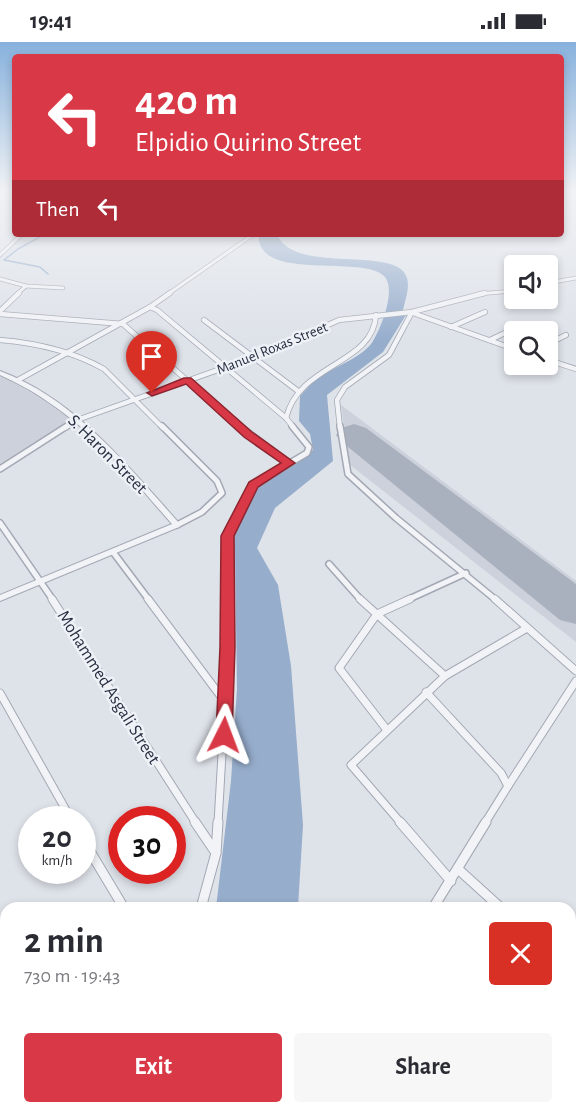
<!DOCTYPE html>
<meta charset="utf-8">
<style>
body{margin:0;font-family:"Alegreya Sans",sans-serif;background:#f7f7f7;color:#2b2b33;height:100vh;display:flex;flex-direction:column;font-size:22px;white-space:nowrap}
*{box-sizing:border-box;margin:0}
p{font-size:20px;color:#7c7c81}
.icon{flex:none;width:33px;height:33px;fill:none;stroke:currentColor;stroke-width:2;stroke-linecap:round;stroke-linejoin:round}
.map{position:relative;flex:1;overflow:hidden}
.side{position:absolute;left:0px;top:860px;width:576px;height:212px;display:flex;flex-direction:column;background:#fff;border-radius:18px 18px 0 0;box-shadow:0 3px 9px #0003}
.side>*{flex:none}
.banner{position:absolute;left:12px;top:12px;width:552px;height:183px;border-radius:6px;box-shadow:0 3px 9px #0003;background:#d93847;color:#fff;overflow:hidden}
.fabs{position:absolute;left:504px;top:213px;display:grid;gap:12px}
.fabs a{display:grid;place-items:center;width:54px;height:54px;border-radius:6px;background:#fff;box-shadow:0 3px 9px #0003;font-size:30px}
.speed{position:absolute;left:18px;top:764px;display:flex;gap:12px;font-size:30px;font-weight:700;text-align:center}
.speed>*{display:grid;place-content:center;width:78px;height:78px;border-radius:50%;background:#fff;box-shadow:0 3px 9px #0003;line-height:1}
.speed small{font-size:15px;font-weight:400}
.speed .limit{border:9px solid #d22;background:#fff;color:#111}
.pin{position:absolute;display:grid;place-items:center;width:51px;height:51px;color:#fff;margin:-62px -26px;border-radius:50% 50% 50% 0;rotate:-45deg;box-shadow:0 0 6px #0007}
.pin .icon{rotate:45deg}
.me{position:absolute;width:66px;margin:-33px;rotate:3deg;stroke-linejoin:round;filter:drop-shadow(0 0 4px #0008)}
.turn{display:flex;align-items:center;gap:21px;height:126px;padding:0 24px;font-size:27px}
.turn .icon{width:78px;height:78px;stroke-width:2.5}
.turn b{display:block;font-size:42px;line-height:51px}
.then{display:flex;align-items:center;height:57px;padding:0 24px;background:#0003;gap:12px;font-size:22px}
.round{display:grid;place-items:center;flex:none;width:63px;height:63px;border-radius:6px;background:#f7f7f7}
.overview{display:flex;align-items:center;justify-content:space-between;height:102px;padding:0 24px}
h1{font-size:36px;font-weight:700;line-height:45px}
.cta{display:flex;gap:12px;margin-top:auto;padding:12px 24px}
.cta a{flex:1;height:69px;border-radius:6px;background:#d93847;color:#fff;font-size:24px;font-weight:700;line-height:69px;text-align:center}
.cta a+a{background:#f7f7f7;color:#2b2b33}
.status{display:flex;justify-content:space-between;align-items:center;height:42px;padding:0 30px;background:#fff;direction:ltr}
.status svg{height:16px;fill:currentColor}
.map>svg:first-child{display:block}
</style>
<div class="status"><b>19:41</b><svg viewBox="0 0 49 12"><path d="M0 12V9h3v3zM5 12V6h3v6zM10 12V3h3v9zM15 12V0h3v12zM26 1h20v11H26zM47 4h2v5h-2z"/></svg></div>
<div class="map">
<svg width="576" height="1070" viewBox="0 0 576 1070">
<rect width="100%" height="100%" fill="#dee2e9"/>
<g fill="#ccd1db">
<polygon points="0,333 37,354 72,378 0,424"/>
<polygon points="341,363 576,539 576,600 349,422"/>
</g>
<g fill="#96adcc">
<path d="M259,192H277C293,234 398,202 407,236C410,246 405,258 403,268L406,273L383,310L327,353L333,419L275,466L257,506L278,543L291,624L303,783L298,865L216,866L231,739L237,647L235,510L230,493L256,444L313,408L310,392L299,379L300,354C305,349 310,342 316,338C331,326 364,315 373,299C381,286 397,247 384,234C362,212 255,241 259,192Z"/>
<polygon points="119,1065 234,1065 231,1070 116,1070"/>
</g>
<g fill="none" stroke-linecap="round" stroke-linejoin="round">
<polyline stroke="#96adcc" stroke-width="1.5" points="45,192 18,207 4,218 40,225 48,232"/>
<polygon fill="#aab1be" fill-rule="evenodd" points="354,382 366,386 576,542 576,582 560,578 342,400 336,393 342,386"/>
<g stroke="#a3a8b3" stroke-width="4.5">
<g id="minor-far4">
<polyline points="0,213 22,192"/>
<polyline points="0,237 26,244 63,246"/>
<polyline points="548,241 576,236"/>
<polyline points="17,252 26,244"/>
<polyline points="168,252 254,192"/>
<polyline points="478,252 514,249"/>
</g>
</g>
<g stroke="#a3a8b3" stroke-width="6">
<g id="minor-far3">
<polyline points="150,265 157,268 286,376"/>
<polyline points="0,269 19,251"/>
<polyline points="413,271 514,307"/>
<polyline points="0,272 123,282 241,386"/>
<polyline points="204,278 298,349"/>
<polyline points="451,285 485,270"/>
<path d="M0,298C36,301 72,309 104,327L163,386"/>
<polyline points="490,298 522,283"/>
<polyline points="548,302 566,293"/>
<polyline points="548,318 576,327"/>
<polyline points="18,338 150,265 170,251"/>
<polyline points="65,386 77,378 263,312 339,278 412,270 485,251"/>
<path d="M294,386L286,376C299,321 373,323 376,273"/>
<polyline points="340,386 337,358 345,345 389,313 412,270"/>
</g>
</g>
<g stroke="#a3a8b3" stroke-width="8">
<g id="minor-far2">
<polyline points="162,384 217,439 222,451 202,470 177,483"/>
<polyline points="239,384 289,421"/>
<polyline points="340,384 348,432 396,476 496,558"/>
<polyline points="0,427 67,384"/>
<polyline points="0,481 53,558"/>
<polyline points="113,510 149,558"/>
<polyline points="329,522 361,558"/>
<polyline points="226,558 227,494 253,443 307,411 309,405 292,384"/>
<polyline points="407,558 466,531"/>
</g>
</g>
<g stroke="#a3a8b3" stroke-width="9">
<g id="minor-far1">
<polyline points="52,557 196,781"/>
<polyline points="148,557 225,660 218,781"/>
<polyline points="360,557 445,634"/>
<polyline points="495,557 576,629"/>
<polyline points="426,650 501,731 508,744 485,781"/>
<polyline points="0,651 71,777"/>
<polyline points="225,660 226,557"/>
<polyline points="387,688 339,626 377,572 410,557"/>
<polyline points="508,744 576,639"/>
<polyline points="401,781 351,723 445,634 527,586"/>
</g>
</g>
<g stroke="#a3a8b3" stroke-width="11">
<g id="minor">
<polyline points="195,780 216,811"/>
<polyline points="400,780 451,839"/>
<polyline points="82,796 124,866"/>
<polyline points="458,827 501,866"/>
<polyline points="201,866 216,811 218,780"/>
<polyline points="433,866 486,780"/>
<polyline points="0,929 6,943"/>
<polyline points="570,931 576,936"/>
<polyline points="62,1065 64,1070"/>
<polyline points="91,1070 95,1065"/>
<polyline points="293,1070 297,1065"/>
</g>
</g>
<g stroke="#a3a8b3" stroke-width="2">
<path id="tertiary" d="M0,329C75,357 128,424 179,481L180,483L179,485L0,559V553L172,482C134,439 97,392 48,360C33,349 17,341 0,333Z"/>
</g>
<use href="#minor-far4" stroke="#f1f3f7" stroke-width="3"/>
<use href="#minor-far3" stroke="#f1f3f7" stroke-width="4.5"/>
<use href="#minor-far2" stroke="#f1f3f7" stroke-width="5"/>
<use href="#minor-far1" stroke="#f1f3f7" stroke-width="7"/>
<use href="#minor" stroke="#f1f3f7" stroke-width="9"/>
<use href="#tertiary" fill="#f1f3f7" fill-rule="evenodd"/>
</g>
<linearGradient id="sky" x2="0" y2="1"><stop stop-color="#87b1dd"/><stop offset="0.5" stop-color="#f0f2f5"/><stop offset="1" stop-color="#f0f2f5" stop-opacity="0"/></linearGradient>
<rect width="576" height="299" fill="url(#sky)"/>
<polygon fill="#d93847" stroke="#8d242e" stroke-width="1.5" points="184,336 191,336 252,390 295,421 258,445 234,494 235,605 232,693 230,698 224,700 218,698 216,693 220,605 221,494 249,440 281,421 244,395 186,342 152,354 147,351"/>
<g text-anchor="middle" stroke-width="5" stroke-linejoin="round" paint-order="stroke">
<g font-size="15" fill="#262e41" stroke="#eef1f6">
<text transform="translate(272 306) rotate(-22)" y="5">Manuel Roxas Street</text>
</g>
<g font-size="18" fill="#262e41" stroke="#eef1f6">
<text transform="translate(108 412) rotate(45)" y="6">S. Haron Street</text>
<text transform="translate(109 645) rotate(58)" y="6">Mohammed Asgali Street</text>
</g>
</g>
</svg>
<div class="fabs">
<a><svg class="icon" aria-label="sound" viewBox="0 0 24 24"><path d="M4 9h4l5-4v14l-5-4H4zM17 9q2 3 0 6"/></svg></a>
<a><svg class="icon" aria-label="search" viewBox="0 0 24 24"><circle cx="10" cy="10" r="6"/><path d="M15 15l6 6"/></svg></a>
</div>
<div class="speed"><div>20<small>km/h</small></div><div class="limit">30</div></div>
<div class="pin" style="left:152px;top:351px;background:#d93025"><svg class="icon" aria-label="arrive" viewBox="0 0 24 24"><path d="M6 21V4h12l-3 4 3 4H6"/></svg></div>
<svg class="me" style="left:224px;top:693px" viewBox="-20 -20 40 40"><path d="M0-17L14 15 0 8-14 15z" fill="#d93847" stroke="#fff" stroke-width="4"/></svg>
<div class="banner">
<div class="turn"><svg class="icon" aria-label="left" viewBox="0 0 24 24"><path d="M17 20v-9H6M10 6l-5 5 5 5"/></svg><div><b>420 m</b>Elpidio Quirino Street</div></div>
<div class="then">Then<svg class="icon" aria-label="left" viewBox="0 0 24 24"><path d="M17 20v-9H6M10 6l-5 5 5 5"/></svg></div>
</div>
<section class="side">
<div class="overview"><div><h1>2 min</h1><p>730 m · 19:43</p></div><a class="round" style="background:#d93025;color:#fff"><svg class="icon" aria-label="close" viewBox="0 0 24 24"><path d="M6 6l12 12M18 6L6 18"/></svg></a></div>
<div class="cta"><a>Exit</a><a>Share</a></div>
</section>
</div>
